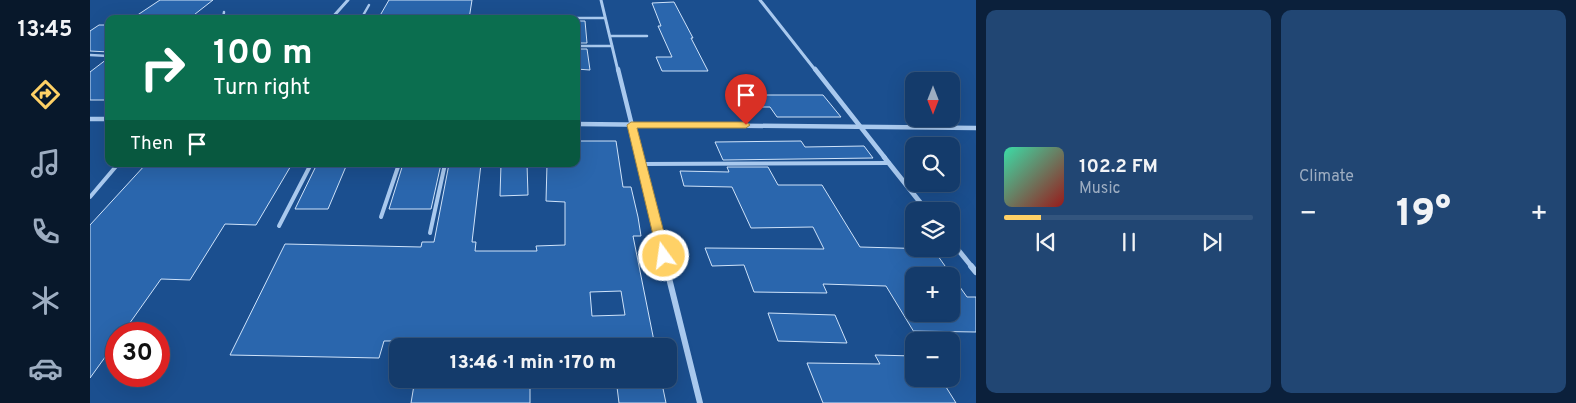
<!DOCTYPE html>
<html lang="en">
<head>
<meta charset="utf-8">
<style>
  body { margin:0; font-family:Overpass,sans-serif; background:#214673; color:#f1f3f6; height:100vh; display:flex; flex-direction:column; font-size:19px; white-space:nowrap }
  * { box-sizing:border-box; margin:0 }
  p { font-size:16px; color:#9dadc1 }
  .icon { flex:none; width:28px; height:28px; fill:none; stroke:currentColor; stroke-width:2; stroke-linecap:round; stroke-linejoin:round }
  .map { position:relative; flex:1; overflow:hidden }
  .panel { display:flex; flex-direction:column; gap:10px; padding:10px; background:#0b203b; width:600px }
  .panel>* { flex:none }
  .top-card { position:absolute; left:15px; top:15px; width:475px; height:152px; border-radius:10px; box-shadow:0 5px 20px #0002,0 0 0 1px #33557e; background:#0b6e4f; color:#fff; overflow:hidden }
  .needle { width:32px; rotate:180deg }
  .tools { position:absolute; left:815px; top:72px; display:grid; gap:10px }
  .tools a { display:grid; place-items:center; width:55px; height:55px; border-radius:10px; background:#143b6b; box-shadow:0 5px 20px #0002,0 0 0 1px #33557e; font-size:25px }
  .speed { position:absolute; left:15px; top:322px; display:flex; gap:10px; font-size:25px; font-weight:700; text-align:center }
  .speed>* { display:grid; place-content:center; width:65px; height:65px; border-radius:50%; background:#143b6b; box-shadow:0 5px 20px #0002,0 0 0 1px #33557e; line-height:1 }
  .speed .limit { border:8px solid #d22; background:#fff; color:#111 }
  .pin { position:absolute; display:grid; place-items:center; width:42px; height:42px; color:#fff; margin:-51px -21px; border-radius:50% 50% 50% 0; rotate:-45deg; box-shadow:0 0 5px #0007 }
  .pin .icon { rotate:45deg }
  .me { position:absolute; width:55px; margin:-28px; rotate:346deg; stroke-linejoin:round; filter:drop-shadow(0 0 4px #0008) }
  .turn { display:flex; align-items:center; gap:18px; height:105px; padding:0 25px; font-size:22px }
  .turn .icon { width:65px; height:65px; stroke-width:2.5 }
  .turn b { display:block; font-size:35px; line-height:42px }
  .then { display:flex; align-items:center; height:48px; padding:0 25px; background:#0003; gap:10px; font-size:19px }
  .big { font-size:38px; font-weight:800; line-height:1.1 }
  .panel .card { flex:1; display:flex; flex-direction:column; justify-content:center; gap:8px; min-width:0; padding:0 18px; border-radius:10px; background:#214673 }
  .song { display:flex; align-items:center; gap:15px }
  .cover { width:60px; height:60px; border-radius:8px; background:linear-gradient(135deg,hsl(160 70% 55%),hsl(0 70% 35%)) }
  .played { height:5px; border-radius:2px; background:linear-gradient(90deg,#ffd166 15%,#33557e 15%) }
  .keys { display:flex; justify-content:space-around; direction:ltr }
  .heat { display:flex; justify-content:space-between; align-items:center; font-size:28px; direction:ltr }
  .panel .tiles { flex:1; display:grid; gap:10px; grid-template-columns:repeat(2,1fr) }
  .trip { position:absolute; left:299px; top:338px; width:288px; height:50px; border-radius:10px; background:#143b6b; box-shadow:0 5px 20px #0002,0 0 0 1px #33557e; font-weight:800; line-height:50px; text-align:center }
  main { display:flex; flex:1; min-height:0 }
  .tab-bar { display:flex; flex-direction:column; width:90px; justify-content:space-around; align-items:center; background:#08182b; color:#9dadc1 }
  .tab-bar .icon { width:35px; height:35px }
  .tab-bar .selected { color:#ffd166 }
  .tab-bar b { font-size:22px; color:#f1f3f6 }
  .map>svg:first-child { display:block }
  .building { fill:#2a66ad; stroke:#cfe3fa; fill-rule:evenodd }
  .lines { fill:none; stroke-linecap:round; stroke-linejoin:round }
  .service-far1 { stroke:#a9c9ee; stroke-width:2.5 }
  .service { stroke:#a9c9ee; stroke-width:4 }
  .minor-far3 { stroke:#a9c9ee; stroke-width:3 }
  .minor-far2 { stroke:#a9c9ee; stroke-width:4.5 }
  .minor-far1 { stroke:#a9c9ee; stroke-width:5 }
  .minor { stroke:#a9c9ee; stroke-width:6 }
  .route { fill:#ffd166; stroke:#a68842 }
</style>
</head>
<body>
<main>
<nav class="tab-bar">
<b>13:45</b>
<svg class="icon selected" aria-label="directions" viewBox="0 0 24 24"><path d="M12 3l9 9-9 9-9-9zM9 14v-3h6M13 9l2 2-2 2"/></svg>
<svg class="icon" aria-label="music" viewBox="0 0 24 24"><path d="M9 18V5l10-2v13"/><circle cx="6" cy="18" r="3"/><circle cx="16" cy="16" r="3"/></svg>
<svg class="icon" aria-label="phone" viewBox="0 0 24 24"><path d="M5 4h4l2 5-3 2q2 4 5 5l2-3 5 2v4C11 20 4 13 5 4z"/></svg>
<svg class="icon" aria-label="climate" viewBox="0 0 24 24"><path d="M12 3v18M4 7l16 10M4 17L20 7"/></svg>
<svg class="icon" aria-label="car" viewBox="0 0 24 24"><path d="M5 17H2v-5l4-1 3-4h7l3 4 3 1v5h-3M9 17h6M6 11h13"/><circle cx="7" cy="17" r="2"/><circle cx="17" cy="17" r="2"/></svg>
</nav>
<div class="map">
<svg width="886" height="403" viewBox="0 0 886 403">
  <rect width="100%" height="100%" fill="#1b4f8f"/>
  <g class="building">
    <polygon points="70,0 123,0 100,18 46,16"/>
    <polygon points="299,0 382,0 379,19 288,19"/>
    <polygon points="584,2 603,38 601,38 618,71 572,71 566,57 582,57 568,26 571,26 562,3"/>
    <polygon points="486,21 495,21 497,43 486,43"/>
    <polygon points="9,25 19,25 19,52 0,51 0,31"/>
    <polygon points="486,49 497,49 500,70 486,69"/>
    <polygon points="17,59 19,100 0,100 0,72"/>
    <polygon points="649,95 733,95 751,117 687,117 680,107 655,107"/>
    <path d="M486,141H526L533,187H541L548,217L551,236H543L565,346H393V340L294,341L289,358L140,355L195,244L331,247L332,242H344L359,164H391L382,242H386L385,251H447L446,246L475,245V202L456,201L457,164H486ZM531,291L535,315L502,316L500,292Z"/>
    <polygon points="711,141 715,147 774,146 783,158 633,160 625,142"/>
    <polygon points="56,164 202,164 166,225 135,224 100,280 71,279 32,334 26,334 26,342 0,378 0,225"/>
    <polygon points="227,164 257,164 238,209 205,209"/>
    <polygon points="313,164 351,164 341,209 299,209"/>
    <polygon points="411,164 437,164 438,195 410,196"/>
    <path d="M637,167H678L688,185H732L770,247L843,249L877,297H886V332L824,331V332L796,286L733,284L737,293L664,292L654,265L622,266L615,248L734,249L723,227L661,228L642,187L594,186L590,171L639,172ZM824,276H861V314H824Z"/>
    <polygon points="678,313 745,315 757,343 688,341"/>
    <polygon points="785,355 824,356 824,379 851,379 866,403 733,403 717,363 790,364"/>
    <polygon points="325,379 440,379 440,403 321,403"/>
    <polygon points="526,379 571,379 576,403 529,403"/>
  </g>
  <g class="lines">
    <g class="service-far1">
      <polyline points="402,18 515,18"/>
      <polyline points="133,19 134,12"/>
      <polyline points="271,19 279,5"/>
      <polyline points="520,36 557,36"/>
      <polyline points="486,46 522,46"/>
      <polyline points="0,55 19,56"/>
    </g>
    <g class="service">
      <polyline points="551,164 799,163"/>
      <polyline points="0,197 28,164"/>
      <polyline points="291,217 309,164"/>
      <polyline points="189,226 221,164"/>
      <polyline points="340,233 355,164"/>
    </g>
    <g class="minor-far3">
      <polyline points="511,0 528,71"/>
      <polyline points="670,0 726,71"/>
      <polyline points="241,19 258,0"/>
    </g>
    <g class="minor-far2">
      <polyline points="528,69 550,158"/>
      <polyline points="725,69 795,158"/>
      <polyline points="0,119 19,119"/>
      <polyline points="486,124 886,128"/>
    </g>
    <g class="minor-far1">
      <polyline points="550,157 577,267"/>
      <polyline points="794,157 837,211"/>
      <polyline points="861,241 882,267"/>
    </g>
    <g class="minor">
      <polyline points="576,266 610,403"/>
      <polyline points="881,266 886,272"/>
    </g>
  </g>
  <polygon class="route" points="541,122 656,122 660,125 656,128 547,128 580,256 578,260 570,260 568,256 537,125"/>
</svg>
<div class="tools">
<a><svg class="needle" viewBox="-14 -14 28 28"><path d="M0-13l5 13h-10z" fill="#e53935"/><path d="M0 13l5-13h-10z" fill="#9dadc1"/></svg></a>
<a><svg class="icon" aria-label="search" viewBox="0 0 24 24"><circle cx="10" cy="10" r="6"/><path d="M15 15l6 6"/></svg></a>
<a><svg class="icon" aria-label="layers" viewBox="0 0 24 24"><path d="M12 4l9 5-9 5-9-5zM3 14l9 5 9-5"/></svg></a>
<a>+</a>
<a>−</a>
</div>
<div class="speed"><div class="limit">30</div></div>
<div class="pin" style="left:656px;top:125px;background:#d93025"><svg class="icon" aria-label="arrive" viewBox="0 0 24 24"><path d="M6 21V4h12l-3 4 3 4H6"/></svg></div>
<svg class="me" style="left:574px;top:256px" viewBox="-20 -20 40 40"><circle r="17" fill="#ffd166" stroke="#fff" stroke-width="3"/><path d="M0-11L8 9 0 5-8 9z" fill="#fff"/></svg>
<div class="trip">13:46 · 1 min · 170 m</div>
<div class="top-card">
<div class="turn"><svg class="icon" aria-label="right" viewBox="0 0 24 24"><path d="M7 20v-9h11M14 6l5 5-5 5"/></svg><div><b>100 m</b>Turn right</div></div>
<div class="then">Then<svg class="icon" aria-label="arrive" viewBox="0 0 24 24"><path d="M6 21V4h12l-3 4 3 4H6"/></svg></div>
</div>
</div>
<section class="panel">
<div class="tiles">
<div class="card">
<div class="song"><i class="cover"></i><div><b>102.2 FM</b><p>Music</p></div></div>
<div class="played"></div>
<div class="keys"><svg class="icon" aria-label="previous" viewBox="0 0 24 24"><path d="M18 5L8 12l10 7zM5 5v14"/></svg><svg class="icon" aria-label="pause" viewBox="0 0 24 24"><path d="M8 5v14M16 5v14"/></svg><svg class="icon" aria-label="next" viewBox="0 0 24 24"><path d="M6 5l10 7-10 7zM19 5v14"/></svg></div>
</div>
<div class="card"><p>Climate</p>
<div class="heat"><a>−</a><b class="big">19°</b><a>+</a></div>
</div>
</div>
</section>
</main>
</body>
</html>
